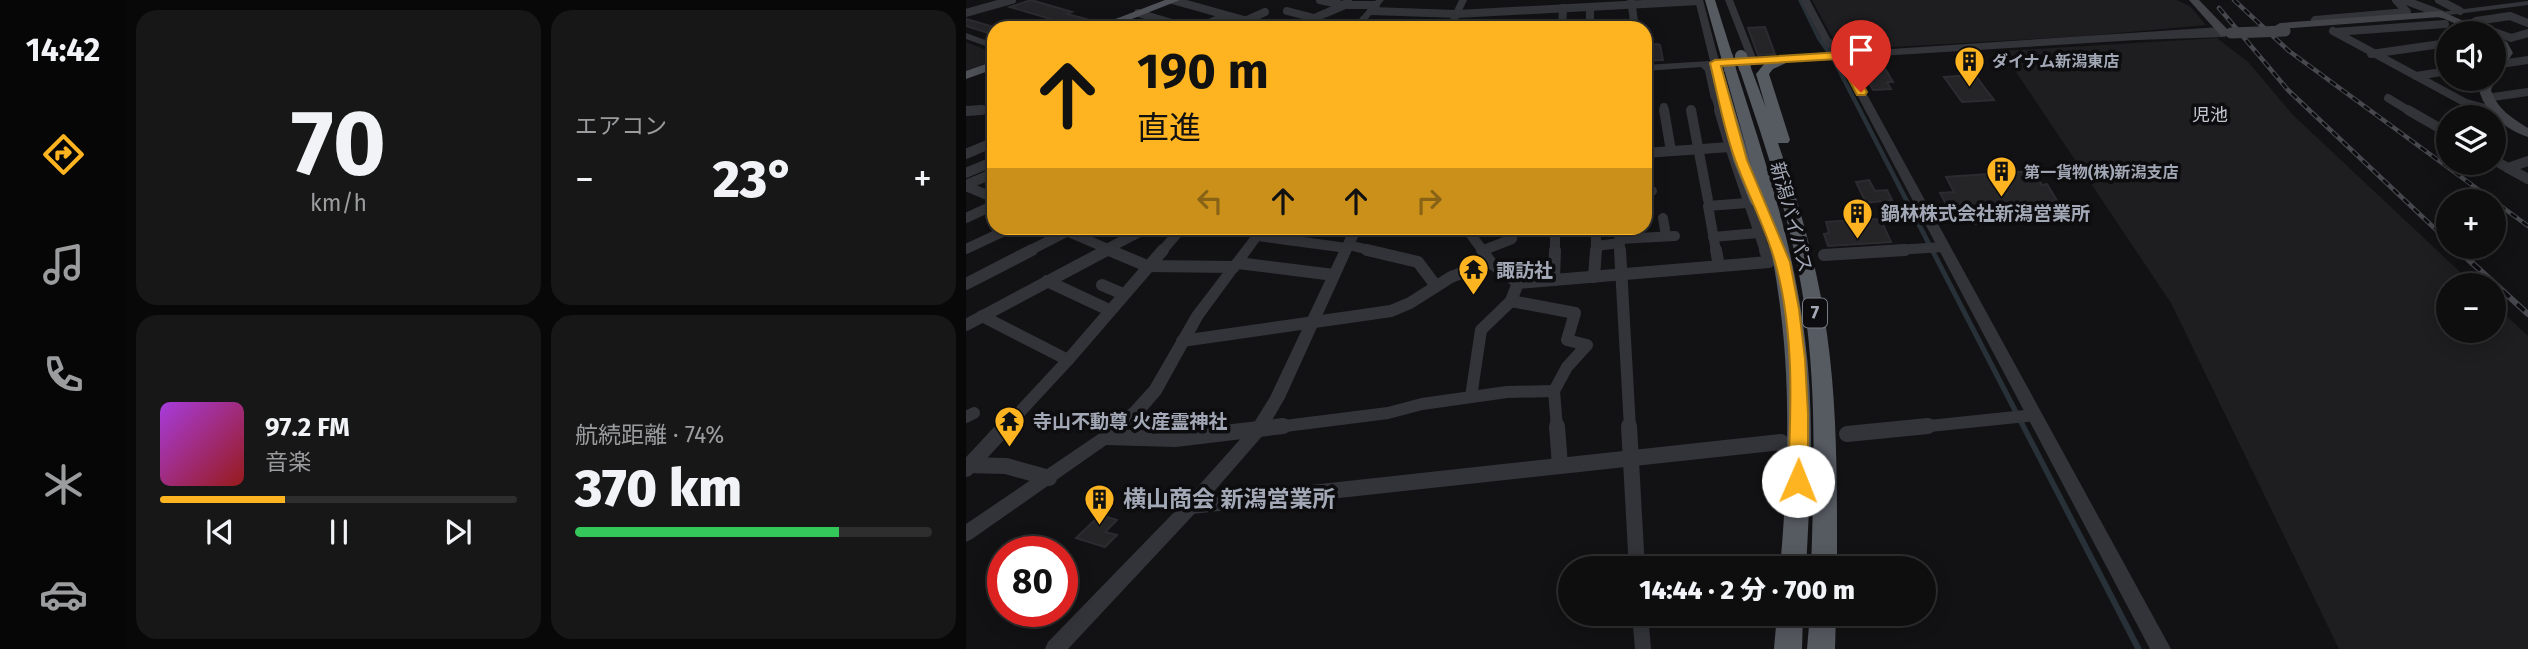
<!DOCTYPE html>
<html lang="ja">
<head>
<meta charset="utf-8">
<style>
  body { margin:0; font-family:"Fira Sans","Noto Sans JP",sans-serif; background:#171718; color:#f1f3f6; height:100vh; display:flex; flex-direction:column; font-size:26px; white-space:nowrap }
  * { box-sizing:border-box; margin:0 }
  p { font-size:23px; color:#9b9c9e }
  .icon { flex:none; width:38px; height:38px; fill:none; stroke:currentColor; stroke-width:2; stroke-linecap:round; stroke-linejoin:round }
  .map { position:relative; flex:1; overflow:hidden }
  .sheet { display:flex; flex-direction:column; gap:10px; padding:10px; background:#080808; width:840px }
  .sheet>* { flex:none }
  .banner { position:absolute; left:21px; top:21px; width:665px; height:214px; border-radius:21px; box-shadow:0 4px 18px #0003,0 0 0 2px #2e2e2f; background:#fdb420; color:#111; overflow:hidden }
  .tools { position:absolute; left:1470px; top:21px; display:grid; gap:14px }
  .tools a { display:grid; place-items:center; width:70px; height:70px; border-radius:50%; background:#0e0e0f; box-shadow:0 4px 18px #0003,0 0 0 2px #2e2e2f; font-size:35px }
  .speed { position:absolute; left:21px; top:536px; display:flex; gap:14px; font-size:35px; font-weight:700; text-align:center }
  .speed>* { display:grid; place-content:center; width:91px; height:91px; border-radius:50%; background:#0e0e0f; box-shadow:0 4px 18px #0003,0 0 0 2px #2e2e2f; line-height:1 }
  .speed .limit { border:10px solid #d22; background:#fff; color:#111 }
  .pin { position:absolute; display:grid; place-items:center; width:60px; height:60px; color:#fff; margin:-72px -30px; border-radius:50% 50% 50% 0; rotate:-45deg; box-shadow:0 0 7px #0007 }
  .pin .icon { rotate:45deg }
  .me { position:absolute; width:77px; margin:-38px; rotate:1deg; stroke-linejoin:round; filter:drop-shadow(0 0 5px #0008) }
  .turn { display:flex; align-items:center; gap:24px; height:147px; padding:0 35px; font-size:32px }
  .turn .icon { width:91px; height:91px; stroke-width:2.5 }
  .turn b { display:block; font-size:49px; line-height:60px }
  .lanes { display:flex; align-items:center; height:66px; padding:0 35px; background:#0003; justify-content:center; gap:35px; direction:ltr }
  .lanes .off { opacity:.35 }
  .big { font-size:52px; font-weight:800; line-height:1.1 }
  .sheet .widget { flex:1; display:flex; flex-direction:column; justify-content:center; gap:10px; min-width:0; padding:0 24px; border-radius:21px; background:#171718 }
  .sheet .dial { align-items:center; gap:0 }
  .dial b { font-size:91px; line-height:1 }
  .song { display:flex; align-items:center; gap:21px }
  .cover { width:84px; height:84px; border-radius:10px; background:linear-gradient(135deg,hsl(280 70% 55%),hsl(0 70% 35%)) }
  .played { height:7px; border-radius:4px; background:linear-gradient(90deg,#fdb420 35%,#2e2e2f 35%) }
  .keys { display:flex; justify-content:space-around; direction:ltr }
  .heat { display:flex; justify-content:space-between; align-items:center; font-size:38px; direction:ltr }
  .charge { height:10px; border-radius:5px; background:linear-gradient(90deg,#34c759 74%,#2e2e2f 0) }
  .sheet .tiles { flex:1; display:grid; gap:10px; grid-template-columns:repeat(2,1fr) }
  .trip { position:absolute; left:592px; top:556px; width:378px; height:70px; border-radius:35px; background:#0e0e0f; box-shadow:0 4px 18px #0003,0 0 0 2px #2e2e2f; font-weight:800; line-height:70px; text-align:center }
  main { display:flex; flex:1; min-height:0 }
  .tab-bar { display:flex; flex-direction:column; width:126px; justify-content:space-around; align-items:center; background:#060606; color:#9b9c9e }
  .tab-bar .icon { width:49px; height:49px }
  .tab-bar .active { color:#fdb420 }
  .tab-bar b { font-size:32px; color:#f1f3f6 }
  .map>svg:first-child { display:block }
  .built { fill:#1e1e21 }
  .water { fill:#283138 }
  .building { fill:#252528; stroke:#2c2c30; stroke-width:2 }
  .lines { fill:none; stroke-linecap:round; stroke-linejoin:round }
  .minor-far3 { stroke:#333439; stroke-width:8 }
  .minor-far2 { stroke:#333439; stroke-width:10 }
  .minor-far1 { stroke:#333439; stroke-width:12 }
  .minor { stroke:#333439; stroke-width:16 }
  .tertiary { fill:#333439; fill-rule:evenodd }
  .secondary { fill:#414349; fill-rule:evenodd }
  .primary { fill:#4f5158; fill-rule:evenodd }
  .trunk { fill:#565a61; fill-rule:evenodd }
  .rail-far1-casing { stroke:#46484e; stroke-width:4.5 }
  .rail-casing { stroke:#46484e; stroke-width:6 }
  .rail-far1 { stroke:#0d0d0f; stroke-width:2.5; stroke-dasharray:7; stroke-linecap:butt }
  .rail { stroke:#0d0d0f; stroke-width:3.5; stroke-dasharray:10; stroke-linecap:butt }
  .secondary-bridge { stroke:#414349; stroke-width:11 }
  .trunk-bridge { stroke:#565a61; stroke-width:12 }
  .route { fill:#fdb420; stroke:#a47515; stroke-width:2 }
  .labels { text-anchor:middle; stroke-width:7; stroke-linejoin:round; paint-order:stroke }
  .far-poi-label { font-size:16px; font-weight:bold; fill:#a2a8b5; stroke:#0d0d0f; text-anchor:start }
  .far-neighbourhood-label { font-size:18px; fill:#c4c7d1; stroke:#0d0d0f }
  .shield { fill:#0d0d0f; stroke:#757a83; stroke-width:2 }
  .shield-label { font-size:18px; font-weight:bold; fill:#a2a8b5 }
  .poi-label { font-size:19px; font-weight:bold; fill:#a2a8b5; stroke:#0d0d0f; text-anchor:start }
  .street-label { font-size:19px; fill:#a2a8b5; stroke:#0d0d0f }
  .near-poi-label { font-size:23px; font-weight:bold; fill:#a2a8b5; stroke:#0d0d0f; text-anchor:start }
</style>
</head>
<body>
<main>
<nav class="tab-bar">
<b>14:42</b>
<svg class="icon active" aria-label="directions" viewBox="0 0 24 24"><path d="M12 3l9 9-9 9-9-9zM9 14v-3h6M13 9l2 2-2 2"/></svg>
<svg class="icon" aria-label="music" viewBox="0 0 24 24"><path d="M9 18V5l10-2v13"/><circle cx="6" cy="18" r="3"/><circle cx="16" cy="16" r="3"/></svg>
<svg class="icon" aria-label="phone" viewBox="0 0 24 24"><path d="M5 4h4l2 5-3 2q2 4 5 5l2-3 5 2v4C11 20 4 13 5 4z"/></svg>
<svg class="icon" aria-label="climate" viewBox="0 0 24 24"><path d="M12 3v18M4 7l16 10M4 17L20 7"/></svg>
<svg class="icon" aria-label="car" viewBox="0 0 24 24"><path d="M5 17H2v-5l4-1 3-4h7l3 4 3 1v5h-3M9 17h6M6 11h13"/><circle cx="7" cy="17" r="2"/><circle cx="17" cy="17" r="2"/></svg>
</nav>
<section class="sheet">
<div class="tiles">
<div class="widget dial"><b>70</b><p>km/h</p></div>
<div class="widget"><p>エアコン</p>
<div class="heat"><a>−</a><b class="big">23°</b><a>+</a></div>
</div>
<div class="widget">
<div class="song"><i class="cover"></i><div><b>97.2 FM</b><p>音楽</p></div></div>
<div class="played"></div>
<div class="keys"><svg class="icon" aria-label="previous" viewBox="0 0 24 24"><path d="M18 5L8 12l10 7zM5 5v14"/></svg><svg class="icon" aria-label="pause" viewBox="0 0 24 24"><path d="M8 5v14M16 5v14"/></svg><svg class="icon" aria-label="next" viewBox="0 0 24 24"><path d="M6 5l10 7-10 7zM19 5v14"/></svg></div>
</div>
<div class="widget"><p>航続距離 · 74%</p><b class="big">370 km</b><div class="charge"></div></div>
</div>
</section>
<div class="map">
<svg width="1562" height="649" viewBox="0 0 1562 649">
  <rect width="100%" height="100%" fill="#121214"/>
  <g class="built">
    <polygon points="846,0 1211,0 1225,7 1240,25 1119,36 873,50"/>
    <polygon points="1251,38 1282,62 1327,115 1508,285 1482,285 1482,331 1528,331 1528,304 1562,336 1562,649 1373,649 1205,303 1036,51"/>
    <polygon points="0,42 28,53 28,60 0,71"/>
  </g>
  <polygon class="water" points="832,0 835,0 854,37 864,48 1176,649 1169,649 866,61 851,39"/>
  <g class="building">
    <polygon points="65,0 106,12 101,14 131,22 115,28 44,7"/>
    <polygon points="0,19 28,27 28,35 0,26"/>
    <polygon points="799,27 809,54 792,55 782,28"/>
    <polygon points="691,44 694,45 697,60 679,61 679,45"/>
    <polygon points="909,59 913,66 920,70 927,82 921,82 925,89 907,90 891,60"/>
    <polygon points="1009,75 1028,100 996,102 978,77"/>
    <polygon points="1066,171 1076,185 1081,184 1101,217 1007,224 1003,216 986,215 974,193 988,192 980,177"/>
    <polygon points="903,180 909,191 921,190 926,200 900,203 890,182"/>
    <polygon points="906,219 915,220 925,242 862,246 858,234 863,233 860,222"/>
    <polygon points="134,515 151,520 139,532 151,535 139,547 110,538"/>
  </g>
  <g class="lines">
    <g class="minor-far3">
      <polyline points="206,0 306,28"/>
      <polyline points="354,0 377,5 410,5"/>
      <polyline points="665,0 669,28"/>
      <polyline points="839,0 861,41 880,55"/>
      <polyline points="1438,0 1475,14"/>
      <polyline points="1473,0 1494,11"/>
      <polyline points="624,7 624,28"/>
      <polyline points="321,11 348,18"/>
      <polyline points="405,11 491,14 733,1"/>
      <polyline points="0,13 46,0"/>
      <polyline points="172,13 223,28"/>
      <polyline points="279,21 299,12"/>
      <polyline points="1351,21 1349,20 1441,12 1430,0"/>
      <polyline points="1562,23 1544,16 1510,21 1512,26 1545,38 1562,33"/>
      <polyline points="231,28 260,16"/>
      <polyline points="325,28 379,5 382,0"/>
      <polyline points="596,28 597,8"/>
      <polyline points="1367,31 1500,103 1531,111"/>
      <polyline points="1369,32 1479,24"/>
      <polyline points="1405,54 1482,43"/>
      <polyline points="1528,65 1562,60"/>
      <polyline points="1450,76 1482,71"/>
      <polyline points="1422,98 1445,112"/>
      <polyline points="1520,98 1562,92"/>
      <polyline points="750,99 754,112"/>
      <polyline points="698,107 699,112"/>
      <polyline points="0,111 28,109"/>
    </g>
    <g class="minor-far2">
      <polyline points="698,110 705,151"/>
      <polyline points="725,110 742,200"/>
      <polyline points="1442,110 1482,133"/>
      <polyline points="1527,110 1531,111"/>
      <polyline points="0,111 16,110"/>
      <polyline points="764,147 799,251"/>
      <polyline points="679,153 764,147 753,110"/>
      <polyline points="0,154 28,142"/>
      <polyline points="1528,160 1542,168"/>
      <polyline points="1562,161 1542,168 1562,179"/>
      <polyline points="0,173 28,161"/>
      <polyline points="0,185 28,173"/>
      <polyline points="0,186 28,198"/>
      <polyline points="679,190 686,191"/>
      <polyline points="0,218 28,205"/>
      <polyline points="697,218 700,236"/>
      <polyline points="93,228 147,251"/>
      <polyline points="500,228 517,251"/>
      <polyline points="653,228 654,251"/>
      <polyline points="630,231 630,246 654,243"/>
      <polyline points="292,236 381,248"/>
      <polyline points="747,237 792,233"/>
      <polyline points="654,239 709,236"/>
      <polyline points="382,245 408,251"/>
      <polyline points="0,249 45,228"/>
      <polyline points="518,250 546,239 548,228"/>
      <polyline points="63,251 102,231"/>
      <polyline points="137,251 181,228"/>
      <polyline points="196,251 216,228"/>
      <polyline points="589,251 589,228"/>
      <polyline points="750,251 742,206 781,203"/>
      <polyline points="913,251 978,247"/>
    </g>
    <g class="minor-far1">
      <polyline points="143,250 181,266 268,267"/>
      <polyline points="401,250 452,262 470,286"/>
      <polyline points="516,250 524,262"/>
      <polyline points="654,250 664,428"/>
      <polyline points="750,250 753,266"/>
      <polyline points="858,255 939,250"/>
      <polyline points="272,263 368,275"/>
      <polyline points="628,277 630,250"/>
      <polyline points="588,280 589,250"/>
      <polyline points="81,281 143,310"/>
      <polyline points="0,284 66,250"/>
      <polyline points="136,285 157,294"/>
      <polyline points="545,301 609,313 601,340 621,345 601,367 588,391 591,428"/>
      <polyline points="16,316 102,360"/>
      <polyline points="0,325 141,250"/>
      <polyline points="216,341 425,311 444,303 485,277 524,262 552,283"/>
      <polyline points="505,397 515,330 545,301 552,283 803,262 799,250"/>
      <polyline points="0,417 8,413"/>
      <polyline points="39,428 102,360 197,250"/>
      <polyline points="303,428 422,413 456,404 541,392 588,391"/>
      <polyline points="944,428 1069,415"/>
    </g>
    <g class="minor">
      <polyline points="591,426 594,466"/>
      <polyline points="663,426 671,569"/>
      <polyline points="881,434 962,426"/>
      <polyline points="140,437 209,439 317,426"/>
      <polyline points="1,465 40,466 83,478"/>
      <polyline points="0,469 40,426"/>
      <polyline points="225,506 815,442"/>
      <polyline points="674,614 677,649"/>
    </g>
    <g class="tertiary">
      <polygon points="410,0 418,0 394,28 385,28"/>
      <polygon points="493,0 501,0 488,28 480,28"/>
      <polygon points="729,0 737,0 753,61 782,59 759,0 767,0 790,58 1255,27 1263,34 1259,37 1171,40 881,58 1205,649 1184,649 872,59 745,67 755,99 750,102 745,99 739,71 735,67 679,71 679,65 744,61"/>
      <polygon points="1562,1 1562,5 1475,16 1471,14 1475,12"/>
      <polygon points="0,33 28,43 28,49 0,39"/>
      <polygon points="291,228 303,228 237,318 195,394 176,416 146,441 6,539 0,542 0,524 134,433 164,408 184,386 226,313"/>
      <polygon points="384,228 396,228 319,398 298,434 231,511 102,649 79,649 82,642 219,501 286,426 304,397"/>
    </g>
    <g class="secondary">
      <polygon points="1223,0 1233,0 1262,30 1269,31 1269,35 1255,36"/>
      <polygon points="1475,11 1525,33 1511,33 1474,17 1314,29 1309,26 1314,23"/>
      <path d="M1528,34L1541,42L1547,53L1532,75L1528,76L1530,79L1525,90C1531,109 1546,118 1562,128V137C1540,130 1519,112 1513,90L1518,79H1528V65L1535,53L1528,42Z"/>
    </g>
    <g class="primary">
      <polygon points="199,0 214,0 143,28 126,28"/>
      <polygon points="28,61 28,69 0,79 0,71"/>
    </g>
    <g class="trunk">
      <polygon points="739,0 749,0 767,57 765,60 757,60 755,57"/>
      <path d="M818,55L822,56V62L807,69L803,74L824,140L822,143H812C834,206 852,269 861,334C872,412 871,491 871,569H845C848,480 851,391 838,303C826,223 799,145 773,68L779,64L785,68L800,108L790,74L799,63Z"/>
      <path d="M749,59L755,63L786,168L758,69L764,65L770,69C798,157 828,246 839,339C849,415 844,492 840,569H814C825,439 827,334 795,206L786,205L784,202L767,160L743,63Z"/>
      <polygon points="811,614 837,614 836,649 808,649"/>
      <polygon points="844,614 870,614 869,649 841,649"/>
    </g>
    <defs>
      <g id="rail-far1">
        <polyline points="1268,0 1323,51 1562,226"/>
        <polyline points="1253,8 1322,90 1482,241"/>
        <polyline points="1489,247 1494,251"/>
      </g>
      <polyline id="rail" points="1492,250 1562,314"/>
    </defs>
    <use href="#rail-far1" class="rail-far1-casing"/>
    <use href="#rail" class="rail-casing"/>
    <use href="#rail-far1" class="rail-far1"/>
    <use href="#rail" class="rail"/>
    <polyline class="secondary-bridge" points="1265,33 1319,31"/>
    <g class="trunk-bridge">
      <polyline points="775,56 779,68"/>
      <polyline points="761,57 764,69"/>
    </g>
  </g>
  <path class="route" d="M876,52L881,55L901,92L899,95H891L872,59L755,66L781,160L824,262L833,309L839,359L842,414V481L839,487L832,489L825,487L822,481C825,410 829,332 809,262C800,228 782,195 770,162C758,131 752,96 744,63L749,60Z"/>
  <defs>
    <symbol id="building-pin" viewBox="-11 -11 22 30"><path d="M0 17L-7.5 6A9.5 9.5 0 1 1 7.5 6Z" fill="#fdb420" stroke="#0d0d0f"/><path d="M-4-6H4V6H1V3H-1V6H-4ZM-2.5-4.3h1.7v1.8h-1.7ZM.8-4.3h1.7v1.8H.8ZM-2.5-1h1.7V.8h-1.7ZM.8-1h1.7V.8H.8Z" fill="#111"/></symbol>
    <symbol id="temple-pin" viewBox="-11 -11 22 30"><path d="M0 17L-7.5 6A9.5 9.5 0 1 1 7.5 6Z" fill="#fdb420" stroke="#0d0d0f"/><path d="M0-6L5-2H3V0L6.5 2.5H4V6H1.5V3h-3V6H-4V2.5H-6.5L-3 0V-2H-5Z" fill="#111"/></symbol>
  </defs>
  <g fill-rule="evenodd">
    <use href="#building-pin" x="986" y="44" width="35" height="47"/>
    <use href="#building-pin" x="1018" y="154" width="35" height="47"/>
    <use href="#building-pin" x="874" y="196" width="35" height="47"/>
    <use href="#temple-pin" x="490" y="252" width="35" height="47"/>
    <use href="#temple-pin" x="26" y="404" width="35" height="47"/>
    <use href="#building-pin" x="116" y="482" width="35" height="47"/>
  </g>
  <g class="labels">
    <g class="far-poi-label">
      <text x="1026" y="67">ダイナム新潟東店</text>
      <text x="1058" y="178">第一貨物(株)新潟支店</text>
    </g>
    <g class="far-neighbourhood-label">
      <text x="1244" y="121">児池</text>
    </g>
    <rect class="shield" x="837" y="298.5" width="24" height="29" rx="5"/>
    <g class="shield-label">
      <text x="849" y="319">7</text>
    </g>
    <g class="poi-label">
      <text x="915" y="220">鍋林株式会社新潟営業所</text>
      <text x="530" y="277">諏訪社</text>
      <text x="67" y="428">寺山不動尊 火産霊神社</text>
    </g>
    <g class="street-label">
      <text transform="translate(826 217) rotate(75)" y="7">新潟バイパス</text>
    </g>
    <g class="near-poi-label">
      <text x="157" y="507">横山商会 新潟営業所</text>
    </g>
  </g>
</svg>
<div class="tools">
<a><svg class="icon" aria-label="sound" viewBox="0 0 24 24"><path d="M4 9h4l5-4v14l-5-4H4zM17 9q2 3 0 6"/></svg></a>
<a><svg class="icon" aria-label="layers" viewBox="0 0 24 24"><path d="M12 4l9 5-9 5-9-5zM3 14l9 5 9-5"/></svg></a>
<a>+</a>
<a>−</a>
</div>
<div class="speed"><div class="limit">80</div></div>
<div class="pin" style="left:895px;top:92px;background:#d93025"><svg class="icon" aria-label="arrive" viewBox="0 0 24 24"><path d="M6 21V4h12l-3 4 3 4H6"/></svg></div>
<svg class="me" style="left:832px;top:481px" viewBox="-20 -20 40 40"><circle r="19" fill="#fff"/><path d="M0-13L10 11 0 6-10 11z" fill="#fdb420"/></svg>
<div class="trip">14:44 · 2 分 · 700 m</div>
<div class="banner">
<div class="turn"><svg class="icon" aria-label="ahead" viewBox="0 0 24 24"><path d="M12 20V5M6 11l6-6 6 6"/></svg><div><b>190 m</b>直進</div></div>
<div class="lanes"><svg class="icon off" aria-label="left" viewBox="0 0 24 24"><path d="M17 20v-9H6M10 6l-5 5 5 5"/></svg><svg class="icon" aria-label="ahead" viewBox="0 0 24 24"><path d="M12 20V5M6 11l6-6 6 6"/></svg><svg class="icon" aria-label="ahead" viewBox="0 0 24 24"><path d="M12 20V5M6 11l6-6 6 6"/></svg><svg class="icon off" aria-label="right" viewBox="0 0 24 24"><path d="M7 20v-9h11M14 6l5 5-5 5"/></svg></div>
</div>
</div>
</main>
</body>
</html>
